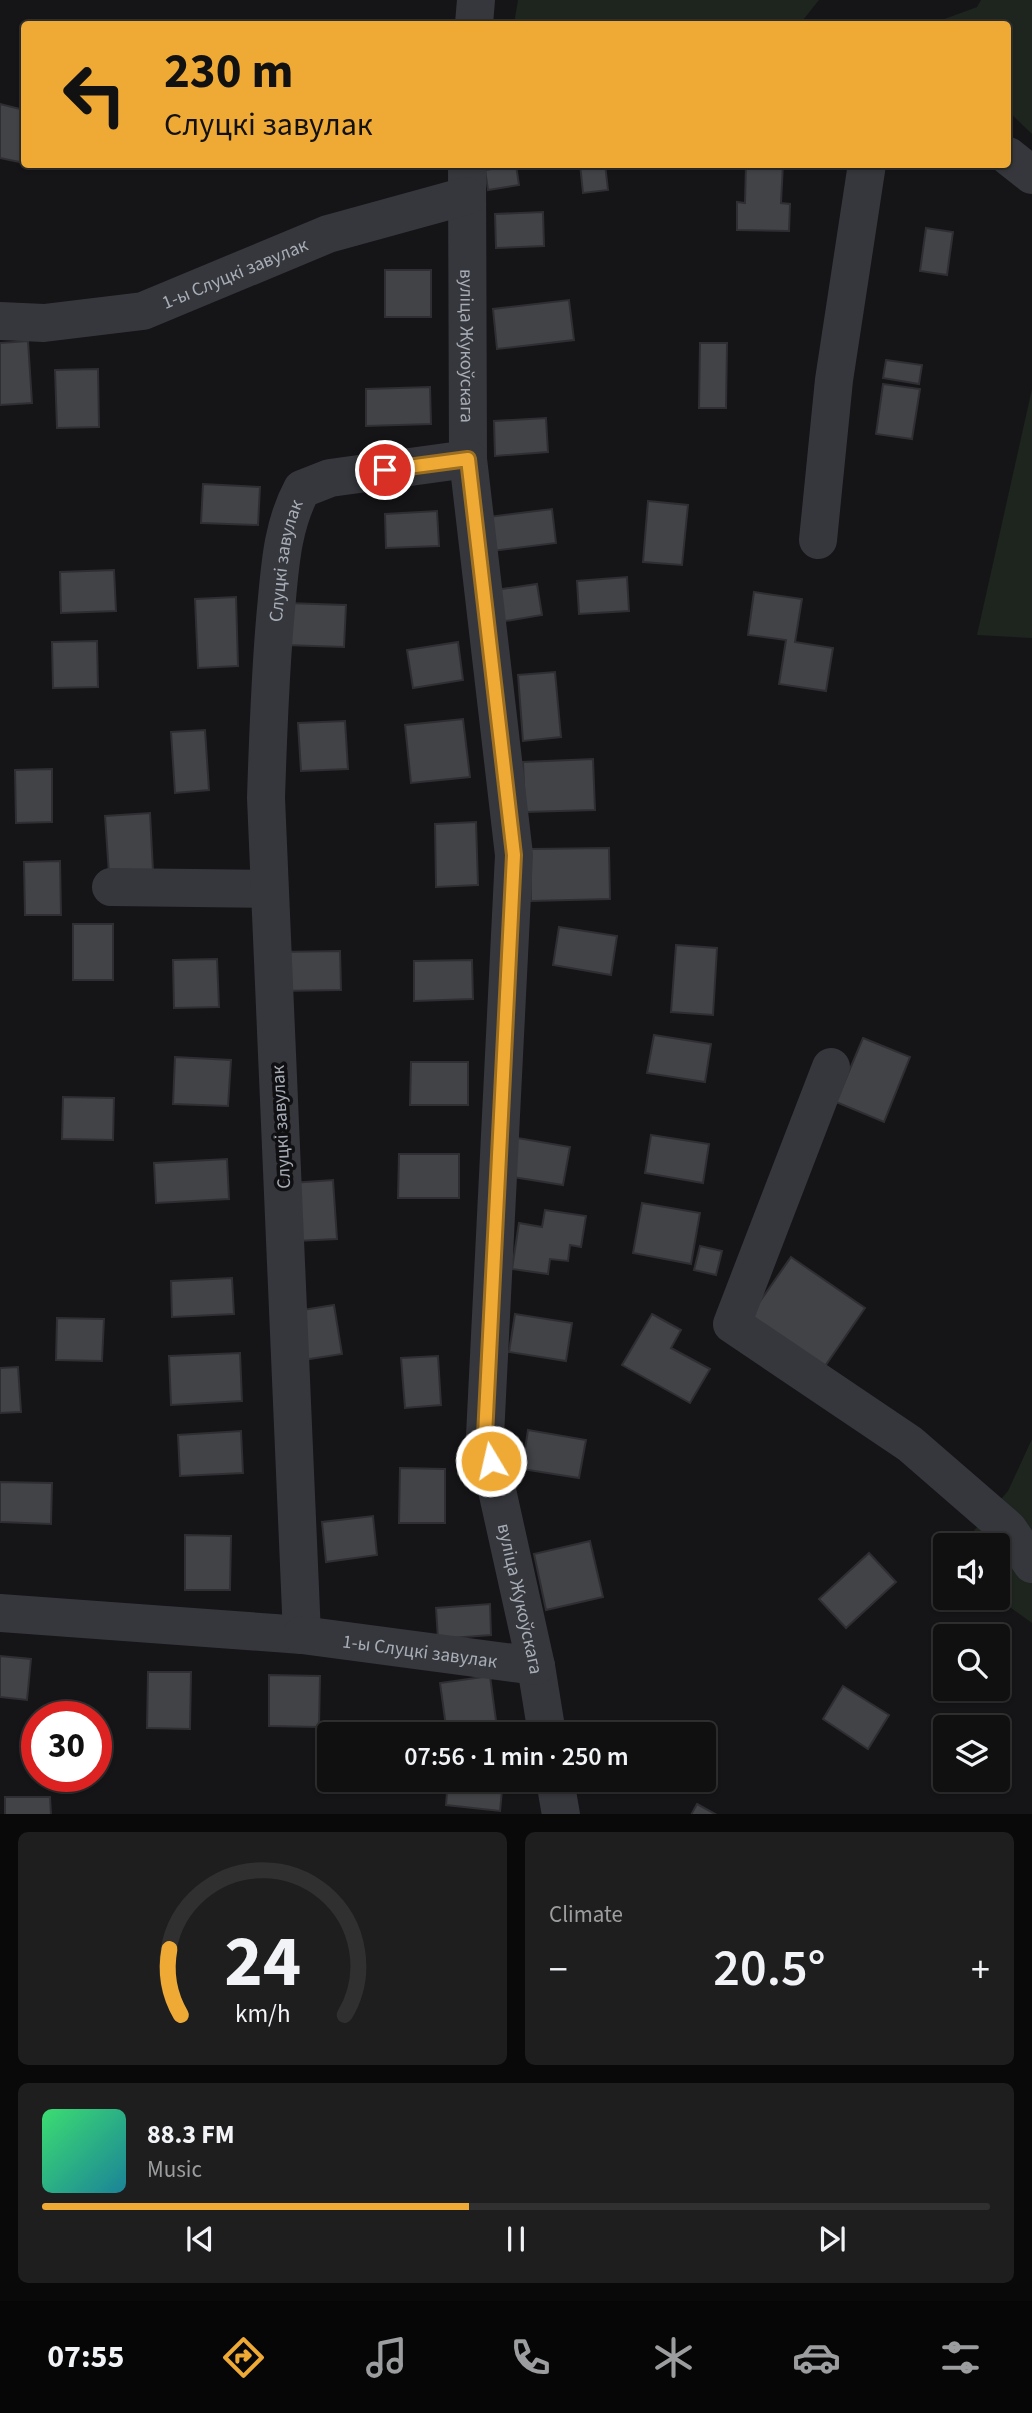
<!DOCTYPE html>
<html lang="en">
<head>
<meta charset="utf-8">
<style>
  body { margin:0; font-family:"Source Sans 3",sans-serif; background:#1e1e1f; color:#f1f3f6; height:100vh; display:flex; flex-direction:column; font-size:26px; white-space:nowrap }
  * { box-sizing:border-box; margin:0 }
  p { font-size:23px; color:#9c9d9f }
  .icon { flex:none; width:38px; height:38px; fill:none; stroke:currentColor; stroke-width:2; stroke-linecap:round; stroke-linejoin:round }
  .map { position:relative; height:1814px; overflow:hidden }
  .side { display:flex; flex-direction:column; gap:18px; padding:18px; background:#090909; flex:1 }
  .side>* { flex:none }
  .top-card { position:absolute; left:21px; top:21px; width:990px; height:147px; border-radius:7px; box-shadow:0 2px 5px #0004,0 0 0 2px #303031; background:#efaa35; color:#111; overflow:hidden }
  .buttons { position:absolute; left:933px; top:1533px; display:grid; gap:14px }
  .buttons a { display:grid; place-items:center; width:77px; height:77px; border-radius:7px; background:#101011; box-shadow:0 2px 5px #0004,0 0 0 2px #303031; font-size:35px }
  .speed { position:absolute; left:21px; top:1701px; display:flex; gap:14px; font-size:35px; font-weight:700; text-align:center }
  .speed>* { display:grid; place-content:center; width:91px; height:91px; border-radius:50%; background:#101011; box-shadow:0 2px 5px #0004,0 0 0 2px #303031; line-height:1 }
  .speed .limit { border:10px solid #d22; background:#fff; color:#111 }
  .pin { position:absolute; display:grid; place-items:center; width:60px; height:60px; color:#fff; margin:-30px; border:4px solid #fff; border-radius:50%; box-shadow:0 2px 7px #0007 }
  .me { position:absolute; width:77px; margin:-38px; rotate:351deg; stroke-linejoin:round; filter:drop-shadow(0 0 5px #0008) }
  .turn { display:flex; align-items:center; gap:24px; height:147px; padding:0 28px; font-size:32px }
  .turn .icon { width:91px; height:91px; stroke-width:2.5 }
  .turn b { display:block; font-size:49px; line-height:60px }
  .big { font-size:52px; font-weight:600; line-height:1.1 }
  .side .tile { flex:1; display:flex; flex-direction:column; justify-content:center; gap:10px; min-width:0; padding:0 24px; border-radius:10px; background:#1e1e1f }
  .side .dial { align-items:center; gap:0 }
  .dial svg { height:182px; overflow:visible; fill:none; stroke:#303031; stroke-width:7; stroke-linecap:round; text-anchor:middle }
  .dial text { fill:#f1f3f6; stroke:none }
  .song { display:flex; align-items:center; gap:21px }
  .cover { width:84px; height:84px; border-radius:10px; background:linear-gradient(135deg,hsl(140 70% 55%),hsl(190 70% 35%)) }
  .played { height:7px; border-radius:4px; background:linear-gradient(90deg,#efaa35 45%,#303031 45%) }
  .keys { display:flex; justify-content:space-around; direction:ltr }
  .heat { display:flex; justify-content:space-between; align-items:center; font-size:38px; direction:ltr }
  .side .tiles { flex:1; display:grid; gap:18px; grid-template-columns:1fr 1fr }
  .tile:last-child { grid-column:span 2 }
  .trip { position:absolute; left:317px; top:1722px; width:399px; height:70px; border-radius:7px; background:#101011; box-shadow:0 2px 5px #0004,0 0 0 2px #303031; font-weight:600; line-height:70px; text-align:center }
  .dock { display:flex; height:112px; justify-content:space-around; align-items:center; background:#060607; color:#9c9d9f }
  .dock .icon { width:49px; height:49px }
  .dock .selected { color:#efaa35 }
  .dock b { font-size:32px; color:#f1f3f6 }
  .map>svg:first-child { display:block }
  .green { fill:#1d251e }
  .building { fill:#414347; stroke:#2f2f33; stroke-width:2 }
  .lines { fill:none; stroke-linecap:round; stroke-linejoin:round }
  .minor { stroke:#36373c; stroke-width:38 }
  .route-casing { stroke:#9b6e22; stroke-width:18 }
  .route { stroke:#efaa35; stroke-width:12 }
  .labels { text-anchor:middle; stroke-width:7; stroke-linejoin:round; paint-order:stroke }
  .street-label { font-size:19px; fill:#a7adb7; stroke:#101012 }
</style>
</head>
<body>
<div class="map">
<svg width="1032" height="1815" viewBox="0 0 1032 1815">
  <rect width="100%" height="100%" fill="#151517"/>
  <g class="green">
    <polygon points="518,0 819,0 803,20 788,24 514,24"/>
    <polygon points="981,0 1032,0 1032,134 1008,111 1008,24 931,24 977,7"/>
    <polygon points="1032,389 1032,638 977,635"/>
    <polygon points="1032,1439 1032,1623 997,1598 998,1545 958,1545 972,1533 1008,1491"/>
  </g>
  <g class="building">
    <polygon points="0,104 24,110 24,163 0,158"/>
    <polygon points="580,164 605,164 608,190 583,193"/>
    <polygon points="746,164 783,164 781,203 790,204 789,231 737,230 737,202 745,203"/>
    <polygon points="516,165 519,185 488,190 485,170"/>
    <polygon points="543,212 544,246 496,248 495,214"/>
    <polygon points="926,228 953,232 947,275 920,271"/>
    <rect x="385" y="270" width="46" height="47"/>
    <polygon points="569,300 574,340 497,349 493,309"/>
    <polygon points="28,341 32,403 0,405 0,343"/>
    <polygon points="700,343 727,343 726,408 699,408"/>
    <polygon points="886,360 922,365 919,384 883,378"/>
    <polygon points="98,369 99,427 57,428 55,370"/>
    <polygon points="883,384 920,389 912,439 876,434"/>
    <polygon points="430,387 431,424 366,426 366,389"/>
    <polygon points="546,418 548,452 495,456 494,421"/>
    <polygon points="203,484 260,487 258,525 201,523"/>
    <polygon points="648,501 688,505 682,565 643,562"/>
    <polygon points="552,509 556,543 492,551 488,517"/>
    <polygon points="437,511 439,546 386,548 385,514"/>
    <polygon points="114,570 116,611 61,613 60,572"/>
    <polygon points="627,577 629,611 579,614 577,581"/>
    <polygon points="537,584 542,615 500,622 495,590"/>
    <polygon points="754,592 802,599 795,642 833,648 826,691 779,684 786,640 748,635"/>
    <polygon points="236,597 238,666 198,668 195,599"/>
    <polygon points="286,603 346,605 344,647 285,645"/>
    <polygon points="97,641 98,687 53,688 52,642"/>
    <polygon points="458,642 463,680 413,688 407,650"/>
    <polygon points="555,672 561,737 523,741 518,675"/>
    <polygon points="463,719 470,777 411,783 405,725"/>
    <polygon points="345,721 348,769 301,771 298,723"/>
    <polygon points="205,730 209,790 175,793 171,732"/>
    <polygon points="593,759 595,810 525,812 523,762"/>
    <polygon points="52,769 52,822 16,823 15,770"/>
    <polygon points="150,813 153,871 109,874 105,816"/>
    <polygon points="476,822 478,885 436,887 435,824"/>
    <polygon points="609,848 610,899 531,901 530,849"/>
    <polygon points="60,861 61,915 25,915 24,862"/>
    <rect x="73" y="924" width="40" height="56"/>
    <polygon points="559,927 617,936 611,975 553,965"/>
    <polygon points="676,945 717,948 713,1015 671,1012"/>
    <polygon points="340,951 341,990 278,991 278,952"/>
    <polygon points="217,959 219,1007 174,1008 173,960"/>
    <polygon points="472,960 473,999 414,1001 414,961"/>
    <polygon points="654,1035 711,1044 705,1082 647,1073"/>
    <polygon points="863,1038 910,1057 884,1122 836,1102"/>
    <polygon points="175,1057 231,1060 228,1106 173,1104"/>
    <polygon points="411,1062 468,1062 468,1105 410,1105"/>
    <polygon points="63,1097 114,1098 113,1140 62,1139"/>
    <polygon points="651,1135 709,1144 703,1183 645,1173"/>
    <polygon points="512,1137 570,1147 563,1185 506,1176"/>
    <polygon points="399,1154 459,1154 459,1198 398,1198"/>
    <polygon points="227,1159 229,1199 156,1203 154,1163"/>
    <polygon points="333,1180 337,1239 296,1241 291,1183"/>
    <polygon points="642,1203 700,1213 691,1264 633,1253"/>
    <polygon points="545,1210 586,1216 581,1247 570,1245 568,1261 550,1259 548,1274 512,1269 519,1223 542,1227"/>
    <polygon points="700,1246 722,1251 716,1275 694,1270"/>
    <polygon points="791,1257 865,1308 823,1369 749,1317"/>
    <polygon points="232,1278 234,1314 172,1317 171,1281"/>
    <polygon points="334,1305 342,1354 303,1360 296,1311"/>
    <polygon points="515,1314 572,1323 566,1361 509,1352"/>
    <polygon points="652,1314 681,1330 671,1348 710,1369 690,1403 622,1365"/>
    <polygon points="57,1318 104,1319 102,1361 56,1360"/>
    <polygon points="240,1353 242,1401 171,1405 169,1356"/>
    <polygon points="438,1356 441,1405 405,1408 401,1358"/>
    <polygon points="18,1367 21,1412 0,1413 0,1368"/>
    <polygon points="528,1430 586,1440 579,1478 522,1469"/>
    <polygon points="241,1431 243,1473 180,1476 178,1435"/>
    <polygon points="400,1468 445,1469 445,1523 399,1523"/>
    <polygon points="0,1482 52,1483 51,1524 0,1522"/>
    <polygon points="373,1516 377,1555 326,1562 322,1522"/>
    <polygon points="185,1535 231,1536 230,1590 185,1590"/>
    <polygon points="590,1541 603,1597 546,1610 534,1554"/>
    <polygon points="869,1553 896,1582 846,1628 819,1599"/>
    <polygon points="490,1604 491,1635 438,1639 436,1608"/>
    <polygon points="0,1656 31,1659 27,1700 0,1697"/>
    <polygon points="148,1672 191,1672 190,1729 147,1728"/>
    <polygon points="269,1675 320,1676 319,1727 269,1726"/>
    <polygon points="490,1676 497,1728 447,1734 440,1683"/>
    <polygon points="843,1686 889,1715 868,1749 823,1719"/>
    <polygon points="448,1780 503,1780 500,1811 446,1805"/>
    <polygon points="5,1797 50,1797 51,1815 5,1815"/>
    <polygon points="697,1804 717,1815 691,1815"/>
  </g>
  <g class="lines">
    <g class="minor">
      <polyline points="474,24 476,0"/>
      <polyline points="1008,156 1032,175"/>
      <path id="s1" d="M467,164L468,459L514,855L485,1436L536,1666L547,1734"/>
      <path id="s2" d="M0,321L44,323L143,311L328,234L466,196"/>
      <polyline points="818,540 834,380 867,164"/>
      <polyline points="111,887 269,889"/>
      <polyline points="831,1067 732,1324 910,1444 1008,1529 1032,1564"/>
      <path id="s3" d="M0,1613L302,1635L266,798C268,735 270,672 276,609C280,567 282,526 302,489L330,478L468,459"/>
      <path id="s4" d="M302,1635L536,1666"/>
      <polyline points="555,1780 561,1815"/>
    </g>
  </g>
  <g class="lines">
    <defs>
      <polyline id="route" points="385,470 468,459 514,855 485,1436 491,1461"/>
    </defs>
    <use href="#route" class="route-casing"/>
    <use href="#route" class="route"/>
  </g>
  <g class="labels">
    <g class="street-label">
      <text dy="7" stroke="none"><textPath href="#s2" startOffset="243">1-ы Слуцкі завулак</textPath></text>
      <text dy="7" stroke="none"><textPath href="#s1" startOffset="182">вуліца Жукоўскага</textPath></text>
      <text dy="7" stroke="none"><textPath href="#s3" startOffset="1379">Слуцкі завулак</textPath></text>
      <text transform="translate(280 1127) rotate(-93)" y="7">Слуцкі завулак</text>
      <text dy="7" stroke="none"><textPath href="#s1" startOffset="1442">вуліца Жукоўскага</textPath></text>
      <text dy="7" stroke="none"><textPath href="#s4" startOffset="119">1-ы Слуцкі завулак</textPath></text>
    </g>
  </g>
</svg>
<div class="buttons">
<a><svg class="icon" aria-label="sound" viewBox="0 0 24 24"><path d="M4 9h4l5-4v14l-5-4H4zM17 9q2 3 0 6"/></svg></a>
<a><svg class="icon" aria-label="search" viewBox="0 0 24 24"><circle cx="10" cy="10" r="6"/><path d="M15 15l6 6"/></svg></a>
<a><svg class="icon" aria-label="layers" viewBox="0 0 24 24"><path d="M12 4l9 5-9 5-9-5zM3 14l9 5 9-5"/></svg></a>
</div>
<div class="speed"><div class="limit">30</div></div>
<div class="pin" style="left:385px;top:470px;background:#d93025"><svg class="icon" aria-label="arrive" viewBox="0 0 24 24"><path d="M6 21V4h12l-3 4 3 4H6"/></svg></div>
<svg class="me" style="left:491px;top:1461px" viewBox="-20 -20 40 40"><circle r="17" fill="#efaa35" stroke="#fff" stroke-width="3"/><path d="M0-11L8 9 0 5-8 9z" fill="#fff"/></svg>
<div class="trip">07:56 · 1 min · 250 m</div>
<div class="top-card">
<div class="turn"><svg class="icon" aria-label="left" viewBox="0 0 24 24"><path d="M17 20v-9H6M10 6l-5 5 5 5"/></svg><div><b>230 m</b>Слуцкі завулак</div></div>
</div>
</div>
<section class="side">
<div class="tiles">
<div class="tile dial"><svg viewBox="0 0 100 80">
<path d="M14 69A42 42 0 1 1 86 69"/>
<path d="M14 69A42 42 0 0 1 9 40" stroke="#efaa35"/>
<text x="50" y="56" font-size="32" font-weight="700">24</text>
<text x="50" y="72" font-size="11">km/h</text>
</svg></div>
<div class="tile"><p>Climate</p>
<div class="heat"><a>−</a><b class="big">20.5°</b><a>+</a></div>
</div>
<div class="tile">
<div class="song"><i class="cover"></i><div><b>88.3 FM</b><p>Music</p></div></div>
<div class="played"></div>
<div class="keys"><svg class="icon" aria-label="previous" viewBox="0 0 24 24"><path d="M18 5L8 12l10 7zM5 5v14"/></svg><svg class="icon" aria-label="pause" viewBox="0 0 24 24"><path d="M8 5v14M16 5v14"/></svg><svg class="icon" aria-label="next" viewBox="0 0 24 24"><path d="M6 5l10 7-10 7zM19 5v14"/></svg></div>
</div>
</div>
</section>
<nav class="dock">
<b>07:55</b>
<svg class="icon selected" aria-label="directions" viewBox="0 0 24 24"><path d="M12 3l9 9-9 9-9-9zM9 14v-3h6M13 9l2 2-2 2"/></svg>
<svg class="icon" aria-label="music" viewBox="0 0 24 24"><path d="M9 18V5l10-2v13"/><circle cx="6" cy="18" r="3"/><circle cx="16" cy="16" r="3"/></svg>
<svg class="icon" aria-label="phone" viewBox="0 0 24 24"><path d="M5 4h4l2 5-3 2q2 4 5 5l2-3 5 2v4C11 20 4 13 5 4z"/></svg>
<svg class="icon" aria-label="climate" viewBox="0 0 24 24"><path d="M12 3v18M4 7l16 10M4 17L20 7"/></svg>
<svg class="icon" aria-label="car" viewBox="0 0 24 24"><path d="M5 17H2v-5l4-1 3-4h7l3 4 3 1v5h-3M9 17h6M6 11h13"/><circle cx="7" cy="17" r="2"/><circle cx="17" cy="17" r="2"/></svg>
<svg class="icon" aria-label="filters" viewBox="0 0 24 24"><path d="M4 7h16M4 17h16"/><circle cx="9" cy="7" r="2"/><circle cx="15" cy="17" r="2"/></svg>
</nav>
</body>
</html>
